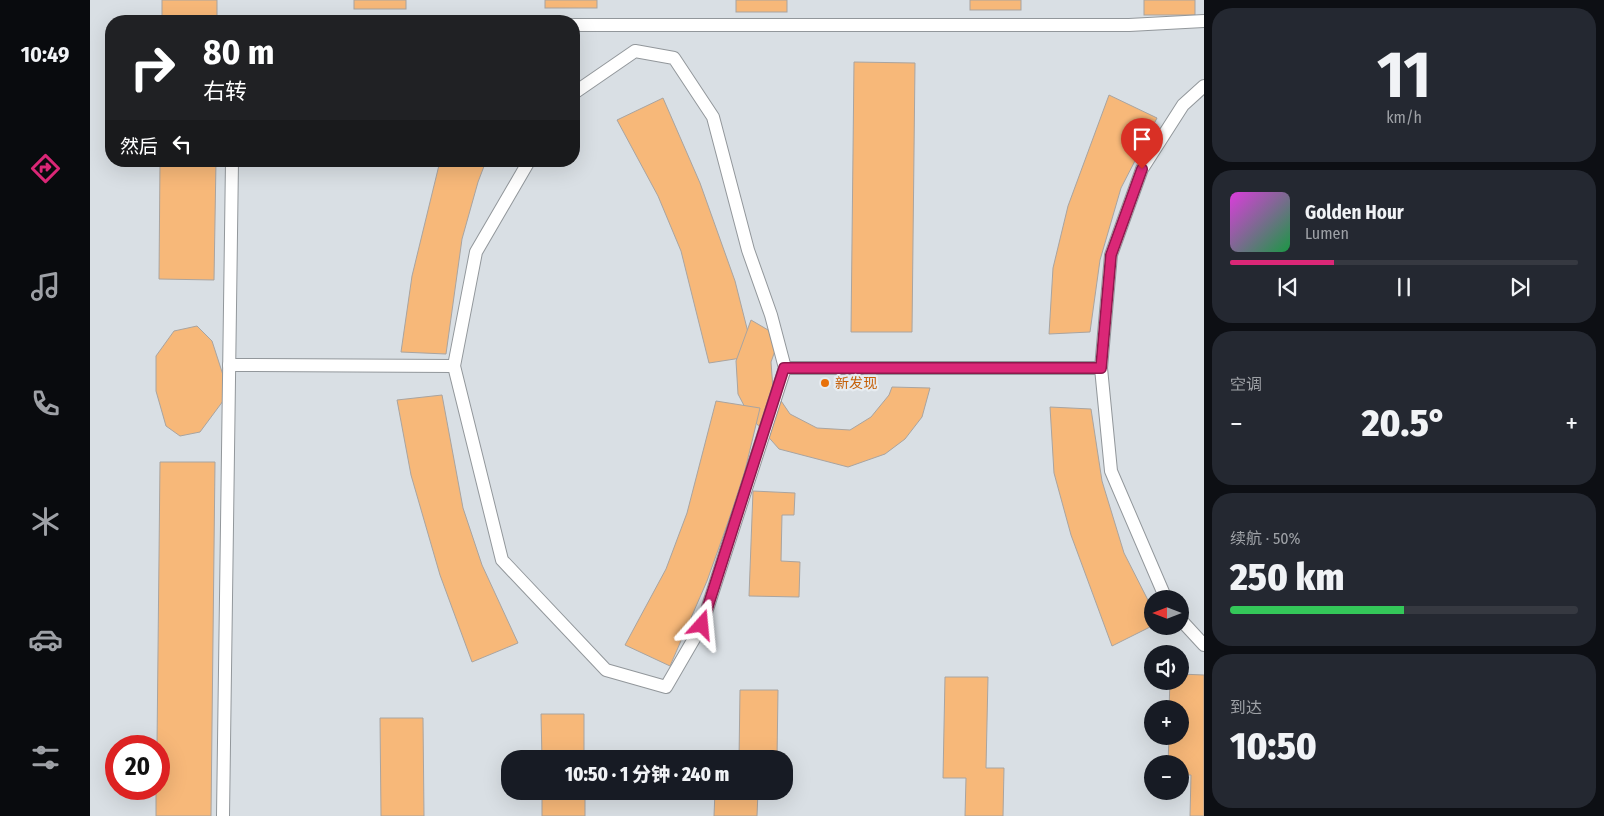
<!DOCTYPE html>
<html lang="zh">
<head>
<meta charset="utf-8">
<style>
  body { margin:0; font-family:"Fira Sans Condensed","Noto Sans SC",sans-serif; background:#242831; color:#f1f3f6; height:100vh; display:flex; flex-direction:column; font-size:19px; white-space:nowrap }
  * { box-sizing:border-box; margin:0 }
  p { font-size:16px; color:#9ea1a6 }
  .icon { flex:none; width:28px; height:28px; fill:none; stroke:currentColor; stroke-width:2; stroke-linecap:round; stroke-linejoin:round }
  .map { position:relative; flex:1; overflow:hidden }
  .drawer { display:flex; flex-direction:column; gap:8px; padding:8px; background:#0d0f14; width:400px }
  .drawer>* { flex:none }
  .top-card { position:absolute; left:15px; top:15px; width:475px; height:152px; border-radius:20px; box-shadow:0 5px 20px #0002; background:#202124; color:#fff; overflow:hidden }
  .needle { width:32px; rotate:270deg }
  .controls { position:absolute; left:1054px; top:590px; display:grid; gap:10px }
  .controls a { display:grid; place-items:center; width:45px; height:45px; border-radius:50%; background:#171b24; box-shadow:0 5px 20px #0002; font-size:25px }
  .speed { position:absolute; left:15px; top:735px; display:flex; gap:10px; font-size:25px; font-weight:700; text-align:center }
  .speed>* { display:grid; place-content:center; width:65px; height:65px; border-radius:50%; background:#171b24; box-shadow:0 5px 20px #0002; line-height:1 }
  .speed .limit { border:8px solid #d22; background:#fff; color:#111 }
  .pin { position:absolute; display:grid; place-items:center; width:42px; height:42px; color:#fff; margin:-51px -21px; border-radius:50% 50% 50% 0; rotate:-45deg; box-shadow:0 0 5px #0007 }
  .pin .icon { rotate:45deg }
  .me { position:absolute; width:55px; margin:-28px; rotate:18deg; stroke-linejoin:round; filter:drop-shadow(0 0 4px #0008) }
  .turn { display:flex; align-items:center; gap:18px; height:105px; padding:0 15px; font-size:22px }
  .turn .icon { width:65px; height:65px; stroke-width:2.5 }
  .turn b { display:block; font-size:35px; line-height:42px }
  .then { display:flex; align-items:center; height:48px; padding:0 15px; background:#0003; gap:10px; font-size:19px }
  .big { font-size:38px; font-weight:800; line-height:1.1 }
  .drawer .card { flex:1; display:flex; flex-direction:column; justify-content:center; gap:8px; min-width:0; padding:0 18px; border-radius:20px; background:#242831 }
  .drawer .dial { align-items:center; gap:0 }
  .dial b { font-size:65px; line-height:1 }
  .song { display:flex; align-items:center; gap:15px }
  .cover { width:60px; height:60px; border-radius:8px; background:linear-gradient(135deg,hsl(300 70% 55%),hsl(140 70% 35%)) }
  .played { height:5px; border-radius:2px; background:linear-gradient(90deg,#db2777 30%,#363941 30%) }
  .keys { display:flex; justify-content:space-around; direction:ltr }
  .heat { display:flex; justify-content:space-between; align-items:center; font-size:28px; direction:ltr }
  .charge { height:8px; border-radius:4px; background:linear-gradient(90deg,#34c759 50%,#363941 0) }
  .trip { position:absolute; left:411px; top:750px; width:292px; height:50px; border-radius:20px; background:#171b24; box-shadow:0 5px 20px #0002; font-weight:800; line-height:50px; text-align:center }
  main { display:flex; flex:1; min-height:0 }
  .dock { display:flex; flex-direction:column; width:90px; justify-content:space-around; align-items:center; background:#090b0e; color:#9ea1a6 }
  .dock .icon { width:35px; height:35px }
  .dock .selected { color:#db2777 }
  .dock b { font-size:22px; color:#f1f3f6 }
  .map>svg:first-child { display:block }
  .building { fill:#f7b879; stroke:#a9a4a0 }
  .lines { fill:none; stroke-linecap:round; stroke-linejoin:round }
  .lane-casing { stroke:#92979b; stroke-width:14 }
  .lane { stroke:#fff; stroke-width:12 }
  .route-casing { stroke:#8e194d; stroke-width:12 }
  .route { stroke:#db2777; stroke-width:9 }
  .food-dot { fill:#e8710a; stroke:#e6ecf1; stroke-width:2 }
  .labels { text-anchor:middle; stroke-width:4.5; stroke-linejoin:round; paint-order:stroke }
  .food-label { font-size:14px; fill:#c56008; stroke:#e6ecf1; text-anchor:start }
</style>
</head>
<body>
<main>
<nav class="dock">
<b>10:49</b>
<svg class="icon selected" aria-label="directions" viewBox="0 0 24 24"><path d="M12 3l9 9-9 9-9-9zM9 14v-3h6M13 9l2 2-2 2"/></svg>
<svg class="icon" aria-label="music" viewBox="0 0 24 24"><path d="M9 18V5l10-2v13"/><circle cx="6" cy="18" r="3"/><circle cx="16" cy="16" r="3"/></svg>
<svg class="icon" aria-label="phone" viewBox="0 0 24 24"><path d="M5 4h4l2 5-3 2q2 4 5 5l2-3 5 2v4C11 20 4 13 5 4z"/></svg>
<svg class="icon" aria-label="climate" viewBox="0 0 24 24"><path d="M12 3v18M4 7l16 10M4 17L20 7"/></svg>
<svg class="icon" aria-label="car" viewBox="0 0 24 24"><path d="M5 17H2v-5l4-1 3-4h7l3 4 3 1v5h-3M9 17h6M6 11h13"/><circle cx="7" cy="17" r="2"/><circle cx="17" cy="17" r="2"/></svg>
<svg class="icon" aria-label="filters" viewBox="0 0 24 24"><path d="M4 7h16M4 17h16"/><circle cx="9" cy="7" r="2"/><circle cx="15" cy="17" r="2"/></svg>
</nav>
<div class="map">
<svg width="1114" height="816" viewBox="0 0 1114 816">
  <rect width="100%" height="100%" fill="#d9dfe4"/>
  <g class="building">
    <rect x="72" y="0" width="55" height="21"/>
    <rect x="264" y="0" width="52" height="9"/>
    <rect x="455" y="0" width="52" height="8"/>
    <rect x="646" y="0" width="51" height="12"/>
    <rect x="880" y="0" width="51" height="10"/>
    <rect x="1054" y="0" width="51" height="15"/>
    <polygon points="764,62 825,63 822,332 761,332"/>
    <polygon points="1019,95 1067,118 1031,188 1010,260 1000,332 959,334 963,268 978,206"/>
    <polygon points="573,98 610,183 645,281 664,356 619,363 591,251 568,196 527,120"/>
    <polygon points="70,161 126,161 124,280 69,279"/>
    <polygon points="350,161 396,161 388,182 372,239 356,354 311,352 322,276"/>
    <polygon points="661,320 690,337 681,362 683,389 700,414 727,428 760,430 781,417 799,395 802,387 840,388 832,417 815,439 795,454 758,467 689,449 659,415 648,394 646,361"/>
    <polygon points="107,326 122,341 134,378 133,401 110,432 90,436 76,426 66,391 66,356 84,331"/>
    <polygon points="352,395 373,508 392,565 428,643 382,662 350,575 321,475 307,400"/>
    <polygon points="626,401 670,408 652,483 617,581 580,666 535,645 576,569 597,513"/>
    <polygon points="960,407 1001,409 1012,481 1034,553 1062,608 1062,626 1022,646 981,535 964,473"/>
    <polygon points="70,462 125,462 121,816 66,816 66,789 69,789 69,746 67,746"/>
    <polygon points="663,491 705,493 704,515 692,515 691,561 710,562 709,597 659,596"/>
    <polygon points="1090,674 1114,675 1114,816 1100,816 1101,775 1090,775 1090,764 1078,764 1079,736 1090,736 1090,709 1079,709 1080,681 1090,681"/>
    <polygon points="855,677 898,677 896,768 914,768 913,816 875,816 876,778 853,778"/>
    <polygon points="650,690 688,690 687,759 649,759"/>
    <polygon points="451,714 494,714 494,759 452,759"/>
    <polygon points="290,718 333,718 334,816 291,816"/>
    <rect x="452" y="791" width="43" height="25"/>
    <polygon points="625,791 668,791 667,816 624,816"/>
  </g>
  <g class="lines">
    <defs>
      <g id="lane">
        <polyline points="484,25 1039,25 1114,21"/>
        <polyline points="439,161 386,252 364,366 412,560 516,670 576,687 612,625 695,368 681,315 658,250 623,117 584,58 545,51 484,93"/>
        <polyline points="139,365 364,366"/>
        <polyline points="695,368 1011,368"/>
        <polyline points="1076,599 1021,471 1011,368 1021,255 1052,169 1093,105 1114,86"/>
        <polyline points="1090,619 1114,645"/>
        <polyline points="133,816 142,161"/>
      </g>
    </defs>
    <use href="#lane" class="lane-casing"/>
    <use href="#lane" class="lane"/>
  </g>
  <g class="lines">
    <defs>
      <polyline id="route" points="612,625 694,368 1011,368 1021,255 1052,169"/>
    </defs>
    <use href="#route" class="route-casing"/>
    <use href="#route" class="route"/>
  </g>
  <circle class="food-dot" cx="735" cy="383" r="5"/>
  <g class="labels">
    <g class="food-label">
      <text x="745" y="388">新发现</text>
    </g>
  </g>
</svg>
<div class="controls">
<a><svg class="needle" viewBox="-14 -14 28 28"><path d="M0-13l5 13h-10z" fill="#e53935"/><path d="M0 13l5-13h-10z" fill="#9ea1a6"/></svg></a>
<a><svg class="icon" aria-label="sound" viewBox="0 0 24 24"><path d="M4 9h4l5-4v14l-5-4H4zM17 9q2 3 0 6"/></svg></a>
<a>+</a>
<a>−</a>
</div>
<div class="speed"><div class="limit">20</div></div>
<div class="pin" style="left:1052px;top:169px;background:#d93025"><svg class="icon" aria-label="arrive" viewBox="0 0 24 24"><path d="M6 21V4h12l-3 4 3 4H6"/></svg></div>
<svg class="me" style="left:612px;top:625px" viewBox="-20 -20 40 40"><path d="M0-17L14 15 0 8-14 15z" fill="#db2777" stroke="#fff" stroke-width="4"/></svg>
<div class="trip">10:50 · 1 分钟 · 240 m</div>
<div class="top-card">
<div class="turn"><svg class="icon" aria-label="right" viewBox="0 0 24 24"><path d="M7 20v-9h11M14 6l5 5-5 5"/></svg><div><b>80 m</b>右转</div></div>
<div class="then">然后<svg class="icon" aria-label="left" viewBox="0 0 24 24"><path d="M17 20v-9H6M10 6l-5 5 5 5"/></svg></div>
</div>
</div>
<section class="drawer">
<div class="card dial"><b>11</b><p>km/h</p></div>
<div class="card">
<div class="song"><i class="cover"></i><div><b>Golden Hour</b><p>Lumen</p></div></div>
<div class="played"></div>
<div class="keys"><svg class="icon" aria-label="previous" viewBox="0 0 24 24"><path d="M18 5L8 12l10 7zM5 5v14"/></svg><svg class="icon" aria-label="pause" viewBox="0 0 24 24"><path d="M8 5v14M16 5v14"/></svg><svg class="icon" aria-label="next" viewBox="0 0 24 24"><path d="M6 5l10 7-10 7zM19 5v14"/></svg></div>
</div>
<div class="card"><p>空调</p>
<div class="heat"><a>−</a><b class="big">20.5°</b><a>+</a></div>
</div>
<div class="card"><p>续航 · 50%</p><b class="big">250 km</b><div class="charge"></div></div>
<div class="card"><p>到达</p><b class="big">10:50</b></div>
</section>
</main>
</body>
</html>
